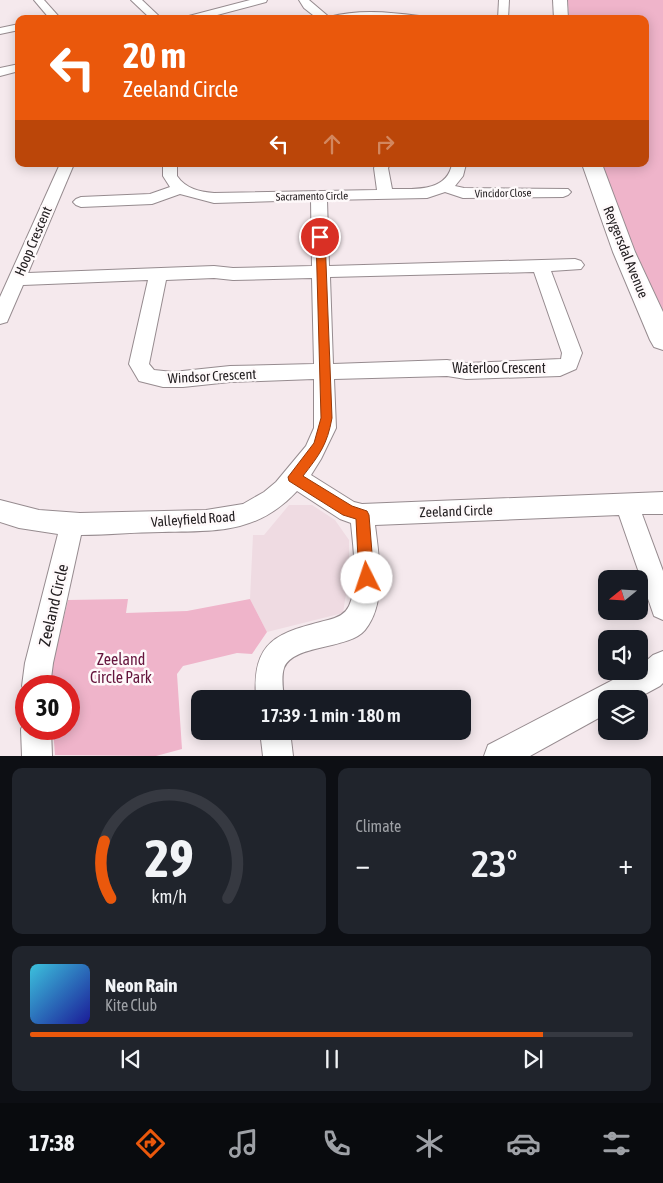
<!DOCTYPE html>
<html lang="en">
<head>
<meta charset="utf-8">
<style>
  body { margin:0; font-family:"Asap Condensed",sans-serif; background:#20242c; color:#f1f3f6; height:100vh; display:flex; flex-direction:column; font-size:19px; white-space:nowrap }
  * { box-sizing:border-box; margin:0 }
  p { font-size:16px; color:#9ea1a6 }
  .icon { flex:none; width:28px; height:28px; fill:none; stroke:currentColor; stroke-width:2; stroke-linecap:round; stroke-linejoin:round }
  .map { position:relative; height:756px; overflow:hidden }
  .details { display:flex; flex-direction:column; gap:12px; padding:12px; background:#0d0f14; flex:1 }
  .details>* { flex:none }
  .banner { position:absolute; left:15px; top:15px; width:634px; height:152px; border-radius:10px; box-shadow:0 2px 12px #0003; background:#ea580c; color:#fff; overflow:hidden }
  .needle { width:32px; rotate:252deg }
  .buttons { position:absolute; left:598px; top:570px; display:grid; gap:10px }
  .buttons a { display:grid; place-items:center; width:50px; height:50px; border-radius:10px; background:#171b24; box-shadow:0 2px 12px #0003; font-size:25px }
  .speed { position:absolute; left:15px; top:675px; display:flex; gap:10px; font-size:25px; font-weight:700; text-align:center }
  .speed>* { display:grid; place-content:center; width:65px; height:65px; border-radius:50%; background:#171b24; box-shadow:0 2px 12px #0003; line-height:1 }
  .speed .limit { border:8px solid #d22; background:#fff; color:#111 }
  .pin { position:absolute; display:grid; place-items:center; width:42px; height:42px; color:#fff; margin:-21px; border:2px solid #fff; border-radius:50%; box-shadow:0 1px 5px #0007 }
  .me { position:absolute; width:55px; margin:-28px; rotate:356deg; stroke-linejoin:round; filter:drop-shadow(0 0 4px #0008) }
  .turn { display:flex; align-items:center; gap:18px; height:105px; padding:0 25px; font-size:22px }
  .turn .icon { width:65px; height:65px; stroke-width:2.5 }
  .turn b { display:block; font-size:35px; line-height:42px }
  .lanes { display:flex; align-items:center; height:48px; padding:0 25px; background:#0003; justify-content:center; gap:25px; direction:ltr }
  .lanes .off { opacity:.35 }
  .big { font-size:38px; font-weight:600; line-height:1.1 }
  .details .tile { flex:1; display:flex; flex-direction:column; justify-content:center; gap:8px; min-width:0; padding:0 18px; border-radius:10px; background:#20242c }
  .details .dial { align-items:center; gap:0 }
  .dial svg { height:130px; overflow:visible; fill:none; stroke:#363941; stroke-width:7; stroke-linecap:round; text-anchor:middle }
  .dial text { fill:#f1f3f6; stroke:none }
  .song { display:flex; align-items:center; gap:15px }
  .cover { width:60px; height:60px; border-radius:8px; background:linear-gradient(135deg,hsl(190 70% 55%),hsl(240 70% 35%)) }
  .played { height:5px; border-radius:2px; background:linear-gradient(90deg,#ea580c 85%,#363941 85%) }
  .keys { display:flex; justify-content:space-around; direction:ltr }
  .heat { display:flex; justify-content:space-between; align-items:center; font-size:28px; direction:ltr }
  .details .tiles { flex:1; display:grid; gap:12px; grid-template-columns:1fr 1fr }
  .tile:last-child { grid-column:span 2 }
  .trip { position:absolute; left:191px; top:690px; width:280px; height:50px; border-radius:10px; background:#171b24; box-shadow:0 2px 12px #0003; font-weight:600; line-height:50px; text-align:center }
  .tabs { display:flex; height:80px; justify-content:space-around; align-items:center; background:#090b0e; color:#9ea1a6 }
  .tabs .icon { width:35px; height:35px }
  .tabs .on { color:#ea580c }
  .tabs b { font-size:22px; color:#f1f3f6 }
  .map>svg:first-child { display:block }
  .built { fill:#efdbe2 }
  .green { fill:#efb4ca }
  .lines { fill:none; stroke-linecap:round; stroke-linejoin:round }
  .street-casing { stroke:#968b8f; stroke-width:2 }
  .secondary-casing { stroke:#968b8f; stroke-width:2 }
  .street { fill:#fff; fill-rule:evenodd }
  .secondary { fill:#fff; fill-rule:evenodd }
  .route { fill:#ea580c; stroke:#983908 }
  .labels { text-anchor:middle; stroke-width:5; stroke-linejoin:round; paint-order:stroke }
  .far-street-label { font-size:11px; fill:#242022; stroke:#fef9fa }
  .street-label { font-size:14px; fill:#242022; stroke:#fef9fa }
  .near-street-label { font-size:16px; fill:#242022; stroke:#fef9fa }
  .near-park-label { font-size:16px; fill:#65153d; stroke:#fef9fa }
</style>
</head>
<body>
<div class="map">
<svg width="663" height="756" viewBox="0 0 663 756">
  <rect width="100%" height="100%" fill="#f5e9ed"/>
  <polygon class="built" points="289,505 312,505 335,520 349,540 349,575 343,613 267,632 250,599 253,535 264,535"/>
  <g class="green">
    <polygon points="568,0 663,0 663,312 622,222 600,164 645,164 645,19 569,19"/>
    <polygon points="128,599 126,613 187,611 250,599 267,632 252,654 237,653 183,666 177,674 182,749 156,756 55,755 53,729 69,729 69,686 50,686 52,667 68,600"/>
  </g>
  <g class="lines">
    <defs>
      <g id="street">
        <polygon points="34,0 44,0 61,19 50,19"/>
        <polygon points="131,0 142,0 162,19 151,19"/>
        <polygon points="250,0 267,0 266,2 202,19 184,19 185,17"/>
        <path d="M299,0H309L329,17C359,9 388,12 419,16L424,19H318L304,8Z"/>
        <polygon points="499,0 509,0 508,19 498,19"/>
        <polygon points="19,24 19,30 0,34 0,28"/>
        <polygon points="19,64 19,71 0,76 0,68"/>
        <path d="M60,164H74L28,273L214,266L233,268L312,266L311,200L214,203L180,194L152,204L81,207L76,205L73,202L76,199L81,197L150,194L170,187L163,176V164H177V176C186,189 200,192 214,193L377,190L374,168L376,164H390L388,168L392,189C415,189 447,192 452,164H466L463,176L455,186L464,188L568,189L571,192L568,195L563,197L463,198L445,192L427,198L327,200L329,266L575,259L581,261L584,265L581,269L551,271L582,353L576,369L560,376L466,379L447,376L334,379L336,428L321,459L311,475L354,502L362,504L663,492V514H642L663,571V620L654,616L619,515L375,525C379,557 387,603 365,630C348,650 293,644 284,668C281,677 283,689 284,699H256C252,640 277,633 328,620C336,618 345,615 349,606C359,585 353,545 351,523L340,519L297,491C257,534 216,531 162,532C135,532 108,535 81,535L53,663L50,686H26V696L22,686L25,663L58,534L19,528L0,522V500L39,510L80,513L206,510L243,504L264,492L276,482L306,446L314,428V379L230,382L183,387H163L139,381L129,364L148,280L23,285L7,322L0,324V297ZM534,272L562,353L561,359L466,363L447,360L333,364L330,277ZM214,278L233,280L312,278L314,364L230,366L173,372L154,370L149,364L166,280Z"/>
        <polygon points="663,651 663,683 660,686 636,699 606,699 606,714 530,756 484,756 488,745 630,671 639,671 639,667 653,655"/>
        <polygon points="26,719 26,729 51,729 52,756 22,756 21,729"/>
        <polygon points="260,731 290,731 293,756 263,756"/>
      </g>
      <g id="secondary">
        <polygon points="553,0 567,0 568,19 554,19"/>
        <polygon points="582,164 602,164 635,252 663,312 663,350 654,347 650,340 613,252"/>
      </g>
    </defs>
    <use href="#street" class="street-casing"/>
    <use href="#secondary" class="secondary-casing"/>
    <use href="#street" class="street"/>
    <use href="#secondary" class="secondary"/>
  </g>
  <path class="route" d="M320,234L325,237L332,418C327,445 320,454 303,476L352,506L367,511L369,515L374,578L372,583L367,585L362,583L359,578L356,519L343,515L289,481L288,477L314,443L321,418L316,237Z"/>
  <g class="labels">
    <g class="far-street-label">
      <text transform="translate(503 193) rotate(-1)" y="4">Vincidor Close</text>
      <text transform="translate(312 196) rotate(-1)" y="4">Sacramento Circle</text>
    </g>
    <g class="street-label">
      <text transform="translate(33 241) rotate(-67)" y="5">Hoop Crescent</text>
      <text transform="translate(626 252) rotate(68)" y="5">Reygersdal Avenue</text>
      <text x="499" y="373">Waterloo Crescent</text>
      <text transform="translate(212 376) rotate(-3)" y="5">Windsor Crescent</text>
      <text transform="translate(456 511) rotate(-2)" y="5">Zeeland Circle</text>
      <text transform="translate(193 519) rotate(-4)" y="5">Valleyfield Road</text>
    </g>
    <g class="near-street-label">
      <text transform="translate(53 605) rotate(-77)" y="6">Zeeland Circle</text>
    </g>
    <g class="near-park-label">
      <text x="121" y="665">Zeeland<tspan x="121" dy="18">Circle Park</tspan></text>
    </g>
  </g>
</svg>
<div class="buttons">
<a><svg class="needle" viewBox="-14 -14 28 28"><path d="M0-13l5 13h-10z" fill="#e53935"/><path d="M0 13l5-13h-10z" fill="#9ea1a6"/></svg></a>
<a><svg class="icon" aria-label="sound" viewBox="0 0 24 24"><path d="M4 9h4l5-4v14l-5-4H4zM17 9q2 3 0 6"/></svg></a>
<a><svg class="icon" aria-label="layers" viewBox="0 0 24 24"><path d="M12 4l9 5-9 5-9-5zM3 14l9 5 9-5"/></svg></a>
</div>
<div class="speed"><div class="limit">30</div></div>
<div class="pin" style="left:320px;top:237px;background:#d93025"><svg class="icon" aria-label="arrive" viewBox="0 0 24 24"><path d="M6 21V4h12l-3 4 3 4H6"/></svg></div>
<svg class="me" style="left:367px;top:578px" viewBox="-20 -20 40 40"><circle r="19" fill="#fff"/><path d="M0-13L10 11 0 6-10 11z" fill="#ea580c"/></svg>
<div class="trip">17:39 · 1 min · 180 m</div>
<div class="banner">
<div class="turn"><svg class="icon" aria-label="left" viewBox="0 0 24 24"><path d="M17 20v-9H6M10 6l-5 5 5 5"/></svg><div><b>20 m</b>Zeeland Circle</div></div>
<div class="lanes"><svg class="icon" aria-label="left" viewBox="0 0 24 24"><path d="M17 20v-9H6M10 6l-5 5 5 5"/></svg><svg class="icon off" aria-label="ahead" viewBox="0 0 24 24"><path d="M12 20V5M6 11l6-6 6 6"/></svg><svg class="icon off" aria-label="right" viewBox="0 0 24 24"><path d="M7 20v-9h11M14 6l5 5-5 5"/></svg></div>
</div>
</div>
<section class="details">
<div class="tiles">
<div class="tile dial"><svg viewBox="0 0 100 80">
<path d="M14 69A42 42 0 1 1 86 69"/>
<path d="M14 69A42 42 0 0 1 10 34" stroke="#ea580c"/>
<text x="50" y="56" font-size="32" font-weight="700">29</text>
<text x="50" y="72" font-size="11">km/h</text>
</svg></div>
<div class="tile"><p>Climate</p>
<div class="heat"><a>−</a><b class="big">23°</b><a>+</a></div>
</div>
<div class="tile">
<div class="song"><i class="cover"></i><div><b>Neon Rain</b><p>Kite Club</p></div></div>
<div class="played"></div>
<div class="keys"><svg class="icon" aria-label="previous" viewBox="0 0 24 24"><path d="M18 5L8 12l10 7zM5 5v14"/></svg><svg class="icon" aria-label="pause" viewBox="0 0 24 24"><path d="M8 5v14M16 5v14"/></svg><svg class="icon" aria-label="next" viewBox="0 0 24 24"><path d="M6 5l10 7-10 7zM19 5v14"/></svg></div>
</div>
</div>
</section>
<nav class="tabs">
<b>17:38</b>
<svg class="icon on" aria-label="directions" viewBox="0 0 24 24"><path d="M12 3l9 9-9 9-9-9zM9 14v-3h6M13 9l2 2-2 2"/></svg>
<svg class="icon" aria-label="music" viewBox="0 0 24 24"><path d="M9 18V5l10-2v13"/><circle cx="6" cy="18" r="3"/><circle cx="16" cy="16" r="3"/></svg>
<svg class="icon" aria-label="phone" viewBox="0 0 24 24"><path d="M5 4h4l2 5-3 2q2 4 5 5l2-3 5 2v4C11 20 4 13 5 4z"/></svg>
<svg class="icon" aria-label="climate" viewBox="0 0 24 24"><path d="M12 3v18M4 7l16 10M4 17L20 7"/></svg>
<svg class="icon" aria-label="car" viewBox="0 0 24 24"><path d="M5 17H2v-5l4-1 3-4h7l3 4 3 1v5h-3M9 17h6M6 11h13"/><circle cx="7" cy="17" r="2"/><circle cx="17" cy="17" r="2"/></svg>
<svg class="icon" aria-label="filters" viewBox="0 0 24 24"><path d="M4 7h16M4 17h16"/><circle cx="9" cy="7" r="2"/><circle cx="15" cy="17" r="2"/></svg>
</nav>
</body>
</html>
